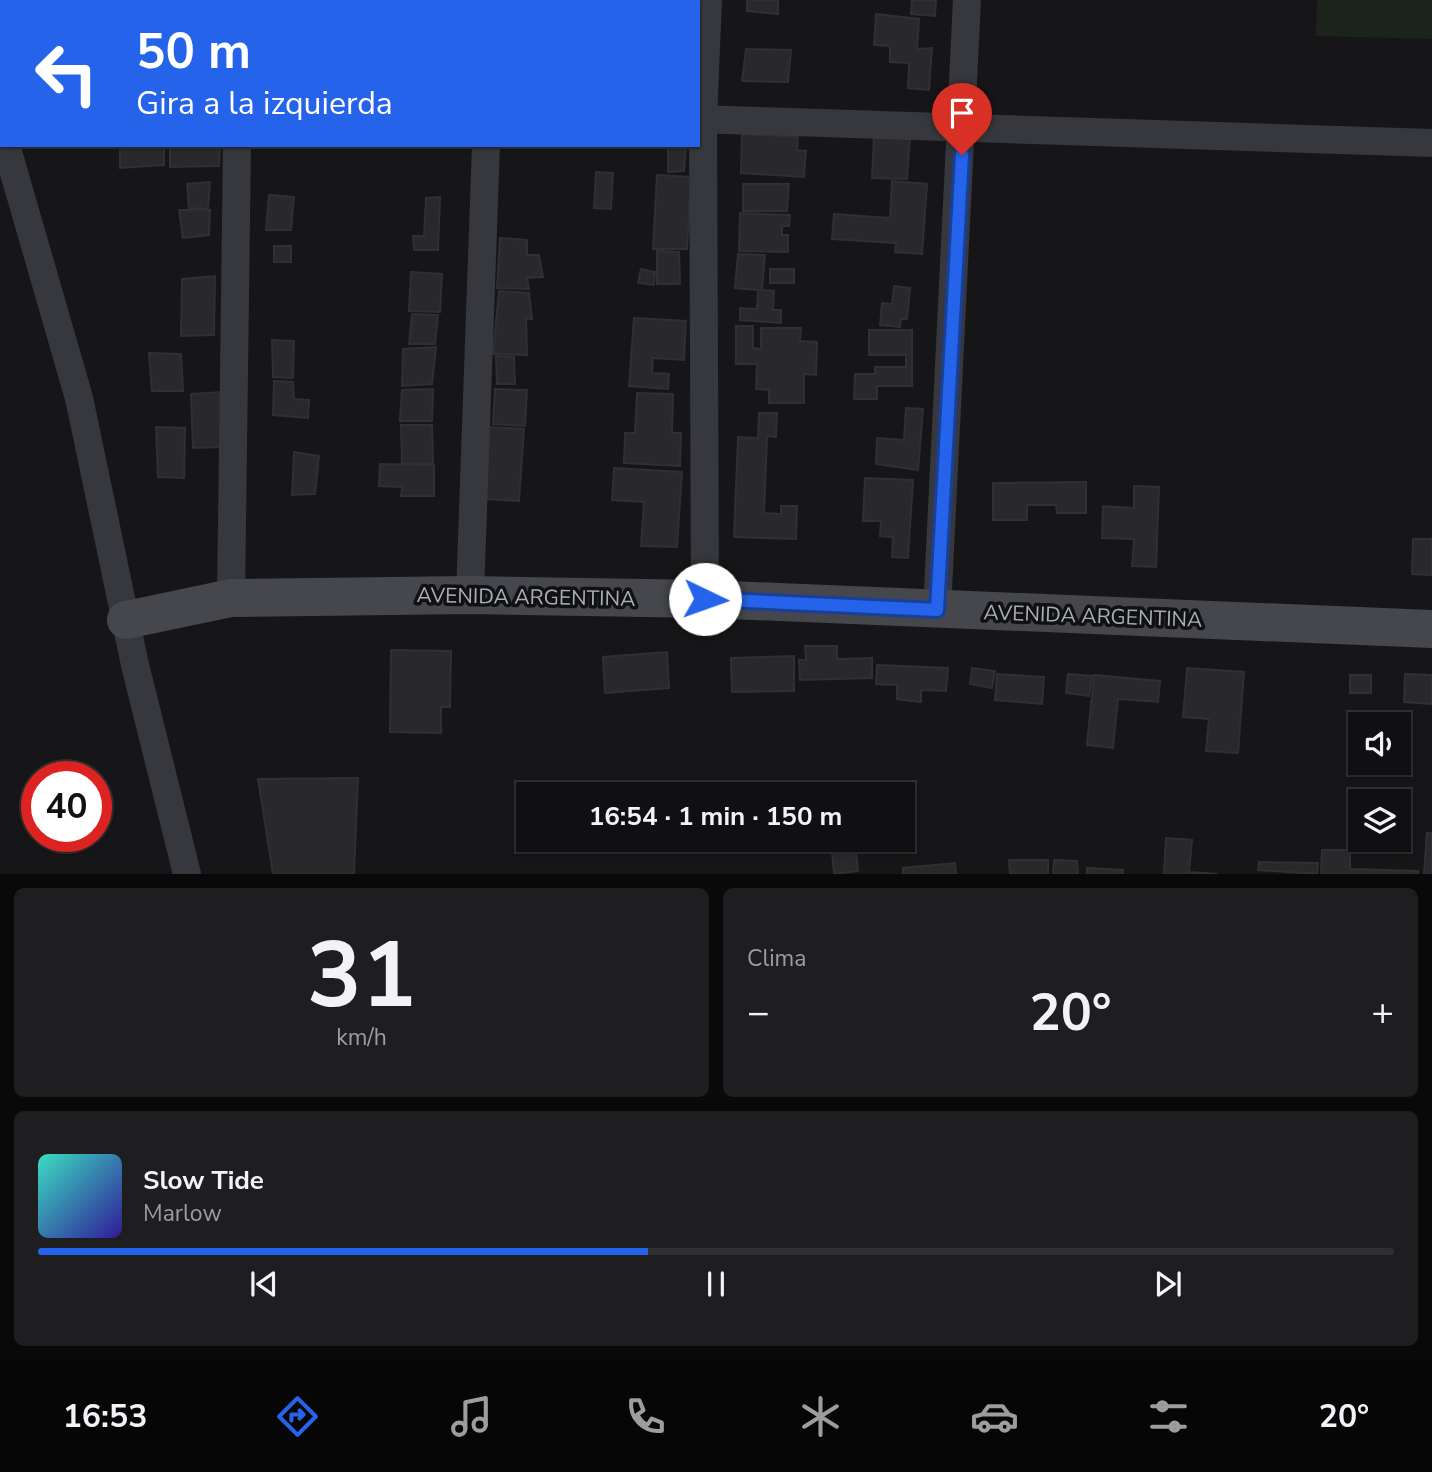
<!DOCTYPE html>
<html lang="es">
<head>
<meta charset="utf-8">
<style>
  body { margin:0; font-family:"Nunito Sans",sans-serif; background:#1e1e20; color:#f1f3f6; height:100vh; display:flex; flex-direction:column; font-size:26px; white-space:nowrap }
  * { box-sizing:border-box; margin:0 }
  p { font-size:23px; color:#9c9d9f }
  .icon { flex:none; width:38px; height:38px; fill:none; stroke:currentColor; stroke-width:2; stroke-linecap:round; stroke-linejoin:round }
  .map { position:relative; height:874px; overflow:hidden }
  .sheet { display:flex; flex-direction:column; gap:14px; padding:14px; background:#09090a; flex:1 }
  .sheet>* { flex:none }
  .banner { position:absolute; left:0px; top:0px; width:700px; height:147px; box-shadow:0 2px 5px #0004,0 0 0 2px #303032; background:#2563eb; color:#fff; overflow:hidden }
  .buttons { position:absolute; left:1348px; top:712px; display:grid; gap:14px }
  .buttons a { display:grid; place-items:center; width:63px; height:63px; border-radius:0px; background:#101012; box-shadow:0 2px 5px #0004,0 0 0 2px #303032; font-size:35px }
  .speed { position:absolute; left:21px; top:761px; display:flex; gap:14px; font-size:35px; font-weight:700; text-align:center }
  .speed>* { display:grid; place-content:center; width:91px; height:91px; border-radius:50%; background:#101012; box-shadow:0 2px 5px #0004,0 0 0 2px #303032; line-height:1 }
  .speed .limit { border:10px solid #d22; background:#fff; color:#111 }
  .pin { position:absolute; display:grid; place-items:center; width:60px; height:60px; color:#fff; margin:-72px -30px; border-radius:50% 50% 50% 0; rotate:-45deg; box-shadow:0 0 7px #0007 }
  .pin .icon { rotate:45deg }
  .me { position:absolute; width:77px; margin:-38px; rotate:93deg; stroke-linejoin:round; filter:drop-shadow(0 0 5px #0008) }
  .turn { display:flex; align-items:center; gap:24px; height:147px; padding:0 21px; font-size:32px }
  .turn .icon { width:91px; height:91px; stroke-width:2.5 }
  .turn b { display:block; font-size:49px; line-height:60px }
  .big { font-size:52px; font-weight:700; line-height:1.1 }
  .sheet .tile { flex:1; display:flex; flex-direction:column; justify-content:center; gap:10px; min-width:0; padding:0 24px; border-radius:10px; background:#1e1e20 }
  .sheet .dial { align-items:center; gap:0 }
  .dial b { font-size:91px; line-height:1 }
  .song { display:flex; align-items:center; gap:21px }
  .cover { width:84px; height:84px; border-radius:10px; background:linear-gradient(135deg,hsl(170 70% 55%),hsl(250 70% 35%)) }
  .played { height:7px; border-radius:4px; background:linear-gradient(90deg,#2563eb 45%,#303032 45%) }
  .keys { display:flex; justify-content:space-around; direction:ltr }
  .heat { display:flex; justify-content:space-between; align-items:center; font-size:38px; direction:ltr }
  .sheet .tiles { flex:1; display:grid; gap:14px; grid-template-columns:1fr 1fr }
  .tile:last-child { grid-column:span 2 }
  .trip { position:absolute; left:516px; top:782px; width:399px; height:70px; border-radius:0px; background:#101012; box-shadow:0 2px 5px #0004,0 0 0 2px #303032; font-weight:700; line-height:70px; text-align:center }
  .tabs { display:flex; height:112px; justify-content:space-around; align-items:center; background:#060607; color:#9c9d9f }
  .tabs .icon { width:49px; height:49px }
  .tabs .current { color:#2563eb }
  .tabs b { font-size:32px; color:#f1f3f6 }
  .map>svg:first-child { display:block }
  .green { fill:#1c231d }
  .building { fill:#29292c; stroke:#303034; stroke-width:2 }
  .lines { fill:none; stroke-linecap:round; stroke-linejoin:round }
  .street { stroke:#37383d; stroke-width:28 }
  .secondary { stroke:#45474d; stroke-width:38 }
  .route-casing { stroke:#184099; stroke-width:18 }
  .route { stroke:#2563eb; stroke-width:12 }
  .labels { text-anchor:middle; stroke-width:7; stroke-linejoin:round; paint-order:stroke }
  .street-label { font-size:21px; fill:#a8adb8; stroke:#111113 }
</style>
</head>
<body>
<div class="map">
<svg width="1432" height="874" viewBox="0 0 1432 874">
  <rect width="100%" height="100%" fill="#161618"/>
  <polygon class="green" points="1317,0 1432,0 1432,39 1316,36"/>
  <g class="building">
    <polygon points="747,0 778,0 778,14 747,11"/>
    <polygon points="912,0 936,0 935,16 911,14"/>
    <polygon points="876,14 919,19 917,49 932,48 929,90 908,88 909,63 890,62 890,46 874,45"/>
    <polygon points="746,49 791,50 788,82 742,81"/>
    <polygon points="742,134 798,137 797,150 806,151 804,177 741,173"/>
    <polygon points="874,137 910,137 907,179 872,178"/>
    <polygon points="120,145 164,145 164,165 120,168"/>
    <polygon points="170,145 220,145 219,166 170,167"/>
    <polygon points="668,145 686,145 684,171 668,172"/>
    <polygon points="596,172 613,173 611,209 594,208"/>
    <polygon points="657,175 691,177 687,249 653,249"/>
    <polygon points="892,181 927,184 922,254 895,252 896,243 832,239 834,214 890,218"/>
    <polygon points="210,182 208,209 189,208 187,184"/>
    <polygon points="743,184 789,184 787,211 743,211"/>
    <polygon points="269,195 294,197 291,230 266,230"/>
    <polygon points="440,197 438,250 414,250 413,236 424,236 426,198"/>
    <polygon points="179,210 210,210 209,235 183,238"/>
    <polygon points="740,213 790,215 789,226 782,226 782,235 788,235 788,252 739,251"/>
    <polygon points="500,238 527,240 527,255 539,255 543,277 527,278 529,289 497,288"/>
    <rect x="274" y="246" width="17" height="16"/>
    <polygon points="657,251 679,252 680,284 657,284"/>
    <polygon points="738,254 765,255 762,290 774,291 773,310 781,310 781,323 740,320 740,308 757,309 758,290 735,288"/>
    <polygon points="641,269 655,272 654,285 638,283"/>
    <rect x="770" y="269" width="24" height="14"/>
    <polygon points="411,272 442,274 440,312 409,311"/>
    <polygon points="215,276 214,335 181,336 182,279"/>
    <polygon points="894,286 910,288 907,319 901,319 900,327 880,325 882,303 892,304"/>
    <polygon points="499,291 529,293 532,319 526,318 527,355 493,354"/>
    <polygon points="412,314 438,315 435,344 409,344"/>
    <polygon points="634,318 686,321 684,360 653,358 652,373 669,374 668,389 629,386"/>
    <polygon points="736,326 753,326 753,348 761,349 761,328 801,328 800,341 817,342 816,375 804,374 804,403 769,403 769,390 756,389 757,364 736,364"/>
    <polygon points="869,330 912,330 912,386 877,386 877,399 854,399 855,374 875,374 875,367 906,367 906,355 869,355"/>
    <polygon points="272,340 294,341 293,378 273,377"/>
    <polygon points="436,347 432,384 402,386 403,349"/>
    <polygon points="149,353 181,354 183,391 152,391"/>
    <polygon points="496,356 514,357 515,384 497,384"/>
    <polygon points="274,381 293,382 294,399 309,400 308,418 273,415"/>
    <polygon points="433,389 432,421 400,421 402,390"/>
    <polygon points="495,389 527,390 525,426 493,424"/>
    <polygon points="223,392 221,447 193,448 191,394"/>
    <polygon points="637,393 673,394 672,433 681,433 680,466 624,463 625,433 635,433"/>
    <polygon points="906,408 923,409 918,470 876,464 877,438 904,440"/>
    <polygon points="759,413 777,413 776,437 767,436 764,513 781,514 781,506 797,506 796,539 734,537 738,437 758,438"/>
    <polygon points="401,425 432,425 433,463 402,464"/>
    <polygon points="156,427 185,428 184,478 158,477"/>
    <polygon points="489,427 524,429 519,501 486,499"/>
    <polygon points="294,452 319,456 315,494 292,495"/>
    <polygon points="380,464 434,465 434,496 401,496 402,487 379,486"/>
    <polygon points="614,468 682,472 677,547 641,546 644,502 612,500"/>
    <polygon points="865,478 913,480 908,558 892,557 893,537 880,536 881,521 863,521"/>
    <polygon points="1086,482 1086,513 1057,513 1056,505 1027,505 1027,520 993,520 993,483"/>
    <polygon points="1134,486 1159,487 1156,567 1132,566 1134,539 1102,538 1103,506 1134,508"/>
    <polygon points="1413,539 1432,539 1432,575 1412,574"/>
    <polygon points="805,646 837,646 837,659 872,658 872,678 800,680 799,660 806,660"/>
    <polygon points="391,650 451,651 450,707 441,707 441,733 390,732"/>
    <polygon points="667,652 669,688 605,693 603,657"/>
    <polygon points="794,656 794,691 732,692 731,658"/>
    <polygon points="877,665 948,668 946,691 921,690 921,702 897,699 897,685 876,684"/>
    <polygon points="972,668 995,671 992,688 970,684"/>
    <polygon points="1187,668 1244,672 1238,753 1206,751 1209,719 1183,717"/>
    <polygon points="997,674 1044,677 1042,704 995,700"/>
    <polygon points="1068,674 1092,676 1089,696 1066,693"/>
    <polygon points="1405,674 1432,675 1432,704 1404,702"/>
    <polygon points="1094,675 1160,681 1158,702 1118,699 1113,748 1087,745"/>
    <rect x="1350" y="675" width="21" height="18"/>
    <polygon points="358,778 354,874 273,874 258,779"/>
    <polygon points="1427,833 1432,833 1432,874 1424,874"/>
    <polygon points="1166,838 1192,840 1189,872 1218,874 1164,874"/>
    <polygon points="831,840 855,840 858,871 834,874"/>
    <polygon points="1322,850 1350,850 1350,869 1418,871 1418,874 1321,874"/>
    <polygon points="1009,860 1048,860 1048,874 1010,874"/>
    <polygon points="1054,860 1077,861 1078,874 1053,874"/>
    <polygon points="1259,862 1318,863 1317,874 1258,870"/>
    <polygon points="955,863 956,874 903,874 903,868"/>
    <polygon points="1087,868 1123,870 1123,874 1087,874"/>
  </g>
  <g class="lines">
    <g class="street">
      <polyline points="236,0 236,2"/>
      <polyline points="486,0 486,2"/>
      <polyline points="698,119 1432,143"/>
      <polyline points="6,145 79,398 135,665 187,874"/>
      <polyline points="470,595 486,145"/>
      <polyline points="231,598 237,145"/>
      <polyline points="705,599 703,119 708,0"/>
      <polyline points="937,610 967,0"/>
    </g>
    <polyline class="secondary" points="126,620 231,598 470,595 705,599 1432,629"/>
  </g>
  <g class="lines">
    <defs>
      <polyline id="route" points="705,599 937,610 962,155"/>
    </defs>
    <use href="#route" class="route-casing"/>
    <use href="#route" class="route"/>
  </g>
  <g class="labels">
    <g class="street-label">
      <text transform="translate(526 597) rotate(1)" y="7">AVENIDA ARGENTINA</text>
      <text transform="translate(1093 616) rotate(2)" y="7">AVENIDA ARGENTINA</text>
    </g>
  </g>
</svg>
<div class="buttons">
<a><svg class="icon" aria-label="sound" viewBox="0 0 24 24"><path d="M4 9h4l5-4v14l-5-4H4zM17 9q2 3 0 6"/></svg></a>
<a><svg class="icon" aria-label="layers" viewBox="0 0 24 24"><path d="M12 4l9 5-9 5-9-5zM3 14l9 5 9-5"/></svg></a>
</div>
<div class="speed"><div class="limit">40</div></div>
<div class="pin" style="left:962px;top:155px;background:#d93025"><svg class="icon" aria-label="arrive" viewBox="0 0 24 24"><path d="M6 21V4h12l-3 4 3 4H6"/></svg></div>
<svg class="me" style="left:705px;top:599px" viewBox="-20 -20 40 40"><circle r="19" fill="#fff"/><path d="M0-13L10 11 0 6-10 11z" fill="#2563eb"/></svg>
<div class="trip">16:54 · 1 min · 150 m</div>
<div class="banner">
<div class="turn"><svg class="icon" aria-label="left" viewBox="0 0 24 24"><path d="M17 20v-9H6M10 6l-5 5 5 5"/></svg><div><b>50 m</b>Gira a la izquierda</div></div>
</div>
</div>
<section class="sheet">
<div class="tiles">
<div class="tile dial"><b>31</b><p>km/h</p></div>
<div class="tile"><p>Clima</p>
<div class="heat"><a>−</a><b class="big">20°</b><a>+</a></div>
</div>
<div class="tile">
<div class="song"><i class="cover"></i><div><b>Slow Tide</b><p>Marlow</p></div></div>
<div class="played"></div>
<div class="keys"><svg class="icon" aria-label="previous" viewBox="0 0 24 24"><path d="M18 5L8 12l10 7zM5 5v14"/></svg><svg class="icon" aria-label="pause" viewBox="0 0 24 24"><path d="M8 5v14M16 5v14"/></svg><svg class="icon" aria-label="next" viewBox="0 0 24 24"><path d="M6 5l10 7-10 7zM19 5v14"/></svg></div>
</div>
</div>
</section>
<nav class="tabs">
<b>16:53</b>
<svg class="icon current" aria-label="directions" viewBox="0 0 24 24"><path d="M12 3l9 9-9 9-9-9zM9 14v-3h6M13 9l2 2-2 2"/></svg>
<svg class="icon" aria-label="music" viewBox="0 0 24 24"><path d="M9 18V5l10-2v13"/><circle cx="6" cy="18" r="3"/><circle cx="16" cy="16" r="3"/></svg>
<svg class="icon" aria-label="phone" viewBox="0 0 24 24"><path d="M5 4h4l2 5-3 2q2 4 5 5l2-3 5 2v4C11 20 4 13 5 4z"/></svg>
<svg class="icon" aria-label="climate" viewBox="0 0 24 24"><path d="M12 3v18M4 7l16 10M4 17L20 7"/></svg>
<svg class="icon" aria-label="car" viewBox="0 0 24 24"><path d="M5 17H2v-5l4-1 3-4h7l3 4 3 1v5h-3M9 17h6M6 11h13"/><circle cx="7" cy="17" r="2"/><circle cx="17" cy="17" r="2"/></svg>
<svg class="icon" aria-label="filters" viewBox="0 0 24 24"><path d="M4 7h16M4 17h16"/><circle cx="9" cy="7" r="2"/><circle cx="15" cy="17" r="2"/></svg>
<b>20°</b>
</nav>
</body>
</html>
